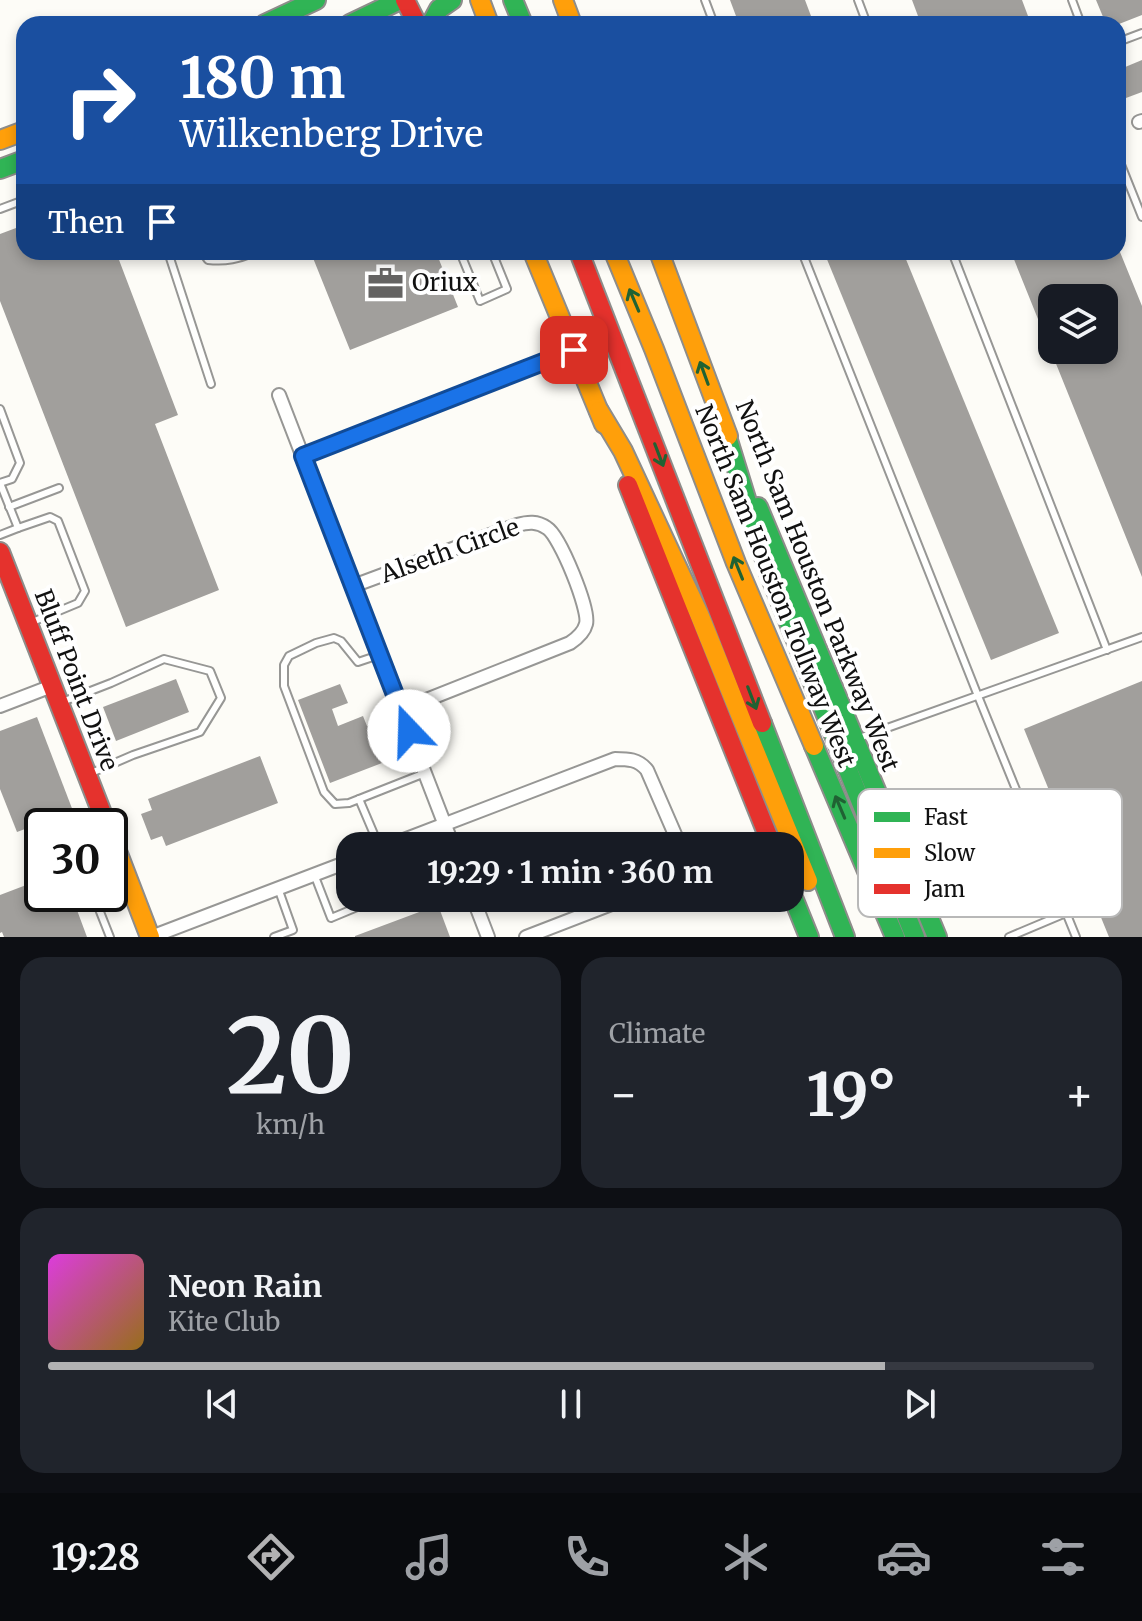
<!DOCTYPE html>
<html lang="en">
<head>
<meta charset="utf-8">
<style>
  body { margin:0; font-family:Merriweather,serif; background:#20242c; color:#f1f3f6; height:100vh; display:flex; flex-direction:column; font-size:30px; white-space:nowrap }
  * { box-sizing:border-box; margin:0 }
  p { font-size:26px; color:#9ea1a6 }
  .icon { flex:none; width:44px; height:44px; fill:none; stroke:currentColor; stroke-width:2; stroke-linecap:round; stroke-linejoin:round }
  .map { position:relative; height:937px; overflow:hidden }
  .sheet { display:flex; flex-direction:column; gap:20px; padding:20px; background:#0d0f14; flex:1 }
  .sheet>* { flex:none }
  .guide { position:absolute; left:16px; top:16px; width:1110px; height:244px; border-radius:24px; box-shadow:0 4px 12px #0003; background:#1a4fa0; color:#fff; overflow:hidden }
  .controls { position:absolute; left:1038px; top:284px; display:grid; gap:16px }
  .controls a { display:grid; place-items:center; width:80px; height:80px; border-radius:16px; background:#171b24; box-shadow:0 4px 12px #0003; font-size:40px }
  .speed { position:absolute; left:24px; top:808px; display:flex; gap:16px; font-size:40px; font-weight:700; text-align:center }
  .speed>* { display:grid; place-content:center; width:104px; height:104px; border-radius:50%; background:#171b24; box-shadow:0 4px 12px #0003; line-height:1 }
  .speed .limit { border:4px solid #111; border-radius:12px; background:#fff; color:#111 }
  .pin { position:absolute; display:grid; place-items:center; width:68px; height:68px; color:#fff; margin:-34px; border-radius:16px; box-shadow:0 4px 12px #0006 }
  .me { position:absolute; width:88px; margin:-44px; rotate:339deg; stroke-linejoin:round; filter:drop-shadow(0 0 6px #0008) }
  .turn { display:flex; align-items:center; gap:28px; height:168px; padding:0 32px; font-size:36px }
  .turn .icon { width:104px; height:104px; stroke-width:2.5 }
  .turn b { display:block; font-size:56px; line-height:68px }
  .then { display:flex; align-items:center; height:76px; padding:0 32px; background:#0003; gap:16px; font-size:30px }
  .big { font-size:60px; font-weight:700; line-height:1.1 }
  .sheet .tile { flex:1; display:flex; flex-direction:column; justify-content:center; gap:12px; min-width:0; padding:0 28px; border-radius:24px; background:#20242c }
  .sheet .dial { align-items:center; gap:0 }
  .dial b { font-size:104px; line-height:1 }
  .song { display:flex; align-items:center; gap:24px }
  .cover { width:96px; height:96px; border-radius:12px; background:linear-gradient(135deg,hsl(300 70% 55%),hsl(40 70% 35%)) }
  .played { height:8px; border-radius:4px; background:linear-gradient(90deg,#b2b2b3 80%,#363941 80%) }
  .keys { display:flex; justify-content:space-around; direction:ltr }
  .heat { display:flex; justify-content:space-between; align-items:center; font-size:44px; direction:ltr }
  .sheet .tiles { flex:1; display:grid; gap:20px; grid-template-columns:1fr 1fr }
  .tile:last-child { grid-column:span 2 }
  .trip { position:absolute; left:336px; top:832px; width:468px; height:80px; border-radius:24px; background:#171b24; box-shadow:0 4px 12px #0003; font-weight:700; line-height:80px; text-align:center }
  .tabs { display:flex; height:128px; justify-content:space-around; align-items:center; background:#090b0e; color:#9ea1a6 }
  .tabs .icon { width:56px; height:56px }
  .tabs .selected { color:#b2b2b3 }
  .tabs b { font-size:36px; color:#f1f3f6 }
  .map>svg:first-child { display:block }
  .building { fill:#a19f9c; fill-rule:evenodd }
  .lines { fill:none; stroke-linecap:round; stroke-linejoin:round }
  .lane-casing { stroke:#979795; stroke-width:10 }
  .street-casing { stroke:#979795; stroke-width:16 }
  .fast-casing { stroke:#8e8d8b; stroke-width:22 }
  .slow-casing { stroke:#8e8d8b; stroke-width:22 }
  .jam-casing { stroke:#8e8d8b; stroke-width:22 }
  .lane { stroke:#fffffe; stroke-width:6 }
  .street { stroke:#fffffe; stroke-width:12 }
  .fast { stroke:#30b455; stroke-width:18 }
  .slow { stroke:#ff9f0a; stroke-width:18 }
  .jam { stroke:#e5322d; stroke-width:18 }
  .oneway { stroke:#206233 }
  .route-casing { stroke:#114b97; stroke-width:20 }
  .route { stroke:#1a73e8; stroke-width:14 }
  .labels { text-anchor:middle; stroke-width:8; stroke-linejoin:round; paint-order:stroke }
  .poi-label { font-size:24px; fill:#111; stroke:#fff; text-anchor:start }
  .street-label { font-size:24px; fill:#111; stroke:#fff }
  .key { fill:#fff; stroke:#b8b8b8; stroke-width:2 }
  .key-label { font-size:22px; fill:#111 }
</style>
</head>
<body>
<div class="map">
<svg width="1142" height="937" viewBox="0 0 1142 937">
  <rect width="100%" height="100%" fill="#fdfcf7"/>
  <g class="building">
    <polygon points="730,0 805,0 814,24 739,24"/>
    <polygon points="912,0 1022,0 1031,24 921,24"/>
    <polygon points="1096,0 1142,0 1142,15 1119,24 1106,24"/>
    <polygon points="1142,60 1142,92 1126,98 1118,78 1118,70"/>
    <polygon points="24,225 24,252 116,252 178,415 155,424 219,590 126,627 0,301 0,234"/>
    <polygon points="328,252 370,252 373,259 392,252 436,252 458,307 350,350 313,258"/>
    <polygon points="824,252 903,252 1059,633 991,660"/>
    <path d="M1011,252H1120L1142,306V577ZM1052,298H1104V350H1052Z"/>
    <polygon points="176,679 189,712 116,741 103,707"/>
    <polygon points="1142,681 1142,937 1109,937 1024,729"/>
    <polygon points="340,684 348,703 332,709 338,726 363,716 367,726 378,722 388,748 378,752 382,763 330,783 298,700"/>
    <polygon points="37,717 73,811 17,832 0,789 0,731"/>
    <polygon points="260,756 278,803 166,846 162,836 151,840 141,814 152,810 148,799"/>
    <polygon points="42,879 42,894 71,894 87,937 4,937 2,932 0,933 0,895"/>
    <polygon points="438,905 450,937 355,937 355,936"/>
  </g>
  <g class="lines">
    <defs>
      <g id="lane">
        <polyline points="705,0 714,24"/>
        <polyline points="858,0 867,24"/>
        <polyline points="1072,0 1081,24"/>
        <polyline points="1118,42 1142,33"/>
        <polyline points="1118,157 1142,217"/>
        <polyline points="0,209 24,200"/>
        <polyline points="168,252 211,384"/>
        <path d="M202,252L208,260C226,262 239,259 255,252"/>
        <polyline points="460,252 480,301 507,289 492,252"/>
        <polyline points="802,252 978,696 1076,937"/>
        <polyline points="952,252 1107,650"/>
        <polyline points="662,258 677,252"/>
        <polyline points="0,409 20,463 12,479 0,483"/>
        <polyline points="0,483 18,528 50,517 58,521 85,591 78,603 30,623"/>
        <polyline points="9,507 59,488"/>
        <polyline points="0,535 18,528"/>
        <polyline points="379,655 358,662 341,641 334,638 316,643 289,656 284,665 284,686 324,792 335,804 349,803 425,773"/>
        <polyline points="62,702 111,683 164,659 210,671 221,698 200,732 133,755 89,774"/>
        <polyline points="859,738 1142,637"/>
        <polyline points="359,799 379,846"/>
        <polyline points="314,874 331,918 379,898"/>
        <polyline points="93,894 110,937"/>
        <polyline points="274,937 293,930 278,888"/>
        <polyline points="1009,937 1066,913"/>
      </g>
      <g id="street">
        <polyline points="1139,122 1142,121"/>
        <polyline points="279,395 453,846"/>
        <polyline points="303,456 574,350"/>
        <path d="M353,586L517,525C528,522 537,521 547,528C560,536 590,610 586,624C584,632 576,639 570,643L401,710"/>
        <polyline points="0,706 52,686"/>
        <path d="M388,846L615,759C628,759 638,759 647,770L680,846"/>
        <polyline points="473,898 488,937"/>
        <polyline points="151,937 350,861"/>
        <polyline points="526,937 627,898"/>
      </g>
      <g id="fast">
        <polyline points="513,0 523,24"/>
        <polyline points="265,24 316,0"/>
        <polyline points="350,24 400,0"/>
        <polyline points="431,24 439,9 452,0"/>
        <polyline points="0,169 24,160"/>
        <polyline points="723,424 769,573 915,937"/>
        <polyline points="758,507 937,937"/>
        <polyline points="762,723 845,937"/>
        <polyline points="814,746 895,937"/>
        <polyline points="790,890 809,937"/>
      </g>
      <g id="slow">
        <polyline points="480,0 489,24"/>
        <polyline points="563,0 572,24"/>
        <polyline points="0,140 24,131"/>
        <polyline points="533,252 604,424"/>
        <polyline points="614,252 654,349 736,563 814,746"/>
        <polyline points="659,252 728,436"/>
        <polyline points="599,411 623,451 699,614 808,881"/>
        <polyline points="110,833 150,937"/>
      </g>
      <g id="jam">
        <polyline points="405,0 417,24"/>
        <polyline points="579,252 762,723"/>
        <polyline points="628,485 772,846"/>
        <polyline points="0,552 107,826"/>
      </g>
    </defs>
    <use href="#lane" class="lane-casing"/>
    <use href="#street" class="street-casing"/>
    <use href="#fast" class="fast-casing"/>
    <use href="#slow" class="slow-casing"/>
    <use href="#jam" class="jam-casing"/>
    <use href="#lane" class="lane"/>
    <use href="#street" class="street"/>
    <use href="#fast" class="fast"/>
    <use href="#slow" class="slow"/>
    <use href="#jam" class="jam"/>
  </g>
  <defs><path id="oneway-shaft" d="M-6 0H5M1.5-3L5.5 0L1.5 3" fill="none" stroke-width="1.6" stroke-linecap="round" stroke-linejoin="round" transform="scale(2)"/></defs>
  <g class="oneway">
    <use href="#oneway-shaft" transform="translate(634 300) rotate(-113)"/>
    <use href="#oneway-shaft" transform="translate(704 373) rotate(-110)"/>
    <use href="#oneway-shaft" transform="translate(659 455) rotate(69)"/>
    <use href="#oneway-shaft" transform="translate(738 568) rotate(-112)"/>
    <use href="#oneway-shaft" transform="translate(752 698) rotate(69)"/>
    <use href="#oneway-shaft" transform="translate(840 807) rotate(-113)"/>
  </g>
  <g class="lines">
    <defs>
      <polyline id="route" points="409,731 303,456 574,350"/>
    </defs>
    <use href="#route" class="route-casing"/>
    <use href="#route" class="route"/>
  </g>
  <defs>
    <symbol id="office-bare" viewBox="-9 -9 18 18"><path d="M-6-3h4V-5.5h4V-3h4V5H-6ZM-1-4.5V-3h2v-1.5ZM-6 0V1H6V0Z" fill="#646362" stroke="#fff" stroke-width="2.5" paint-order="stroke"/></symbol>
  </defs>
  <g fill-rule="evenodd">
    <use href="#office-bare" x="360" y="258" width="51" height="51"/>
  </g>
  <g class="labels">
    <g class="poi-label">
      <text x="412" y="291">Oriux</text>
    </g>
    <g class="street-label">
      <text transform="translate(450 551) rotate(-20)" y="8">Alseth Circle</text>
      <text transform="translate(775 586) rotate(68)" y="8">North Sam Houston Tollway West</text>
      <text transform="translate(817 586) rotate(68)" y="8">North Sam Houston Parkway West</text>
      <text transform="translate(76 680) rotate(69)" y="8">Bluff Point Drive</text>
    </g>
  </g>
  <rect x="858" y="789" width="264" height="128" rx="12" class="key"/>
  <rect x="874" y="812" width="36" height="10" fill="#30b455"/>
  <rect x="874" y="848" width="36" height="10" fill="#ff9f0a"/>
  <rect x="874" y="884" width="36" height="10" fill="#e5322d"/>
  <g class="key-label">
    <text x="924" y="825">Fast</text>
    <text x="924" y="861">Slow</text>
    <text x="924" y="897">Jam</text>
  </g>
</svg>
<div class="controls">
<a><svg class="icon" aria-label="layers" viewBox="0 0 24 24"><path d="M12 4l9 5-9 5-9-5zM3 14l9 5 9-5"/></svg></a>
</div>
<div class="speed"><div class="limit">30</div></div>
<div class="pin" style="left:574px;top:350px;background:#d93025"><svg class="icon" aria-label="arrive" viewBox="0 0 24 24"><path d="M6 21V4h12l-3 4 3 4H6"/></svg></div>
<svg class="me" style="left:409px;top:731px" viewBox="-20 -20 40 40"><circle r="19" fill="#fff"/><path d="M0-13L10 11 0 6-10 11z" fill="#1a73e8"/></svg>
<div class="trip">19:29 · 1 min · 360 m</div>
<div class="guide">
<div class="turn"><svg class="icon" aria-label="right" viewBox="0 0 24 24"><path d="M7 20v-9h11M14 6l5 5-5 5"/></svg><div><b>180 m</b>Wilkenberg Drive</div></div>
<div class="then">Then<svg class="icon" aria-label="arrive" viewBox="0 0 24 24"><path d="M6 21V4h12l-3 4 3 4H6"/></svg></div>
</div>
</div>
<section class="sheet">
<div class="tiles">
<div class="tile dial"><b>20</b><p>km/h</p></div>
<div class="tile"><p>Climate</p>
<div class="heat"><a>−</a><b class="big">19°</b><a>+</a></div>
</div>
<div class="tile">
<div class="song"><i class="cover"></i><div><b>Neon Rain</b><p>Kite Club</p></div></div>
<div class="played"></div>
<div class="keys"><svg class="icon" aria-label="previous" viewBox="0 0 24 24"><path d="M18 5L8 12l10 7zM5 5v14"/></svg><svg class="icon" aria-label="pause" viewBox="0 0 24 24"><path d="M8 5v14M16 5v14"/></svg><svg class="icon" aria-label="next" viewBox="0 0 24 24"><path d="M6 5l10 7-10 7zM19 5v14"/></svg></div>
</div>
</div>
</section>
<nav class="tabs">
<b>19:28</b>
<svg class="icon selected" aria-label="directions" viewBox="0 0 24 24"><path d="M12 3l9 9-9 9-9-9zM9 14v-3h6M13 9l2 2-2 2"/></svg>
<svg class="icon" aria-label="music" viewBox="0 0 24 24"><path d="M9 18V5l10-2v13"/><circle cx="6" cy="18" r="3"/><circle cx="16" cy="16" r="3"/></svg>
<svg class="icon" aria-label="phone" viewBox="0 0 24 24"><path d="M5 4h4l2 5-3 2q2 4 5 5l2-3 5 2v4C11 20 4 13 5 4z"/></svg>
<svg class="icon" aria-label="climate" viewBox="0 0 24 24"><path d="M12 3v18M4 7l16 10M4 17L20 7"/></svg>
<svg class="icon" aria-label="car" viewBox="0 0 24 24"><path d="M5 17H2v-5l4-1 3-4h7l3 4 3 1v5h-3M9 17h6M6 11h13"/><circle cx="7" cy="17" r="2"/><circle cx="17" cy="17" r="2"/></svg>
<svg class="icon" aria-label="filters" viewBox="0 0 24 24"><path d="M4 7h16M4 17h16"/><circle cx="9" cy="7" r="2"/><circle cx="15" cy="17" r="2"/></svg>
</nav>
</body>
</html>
